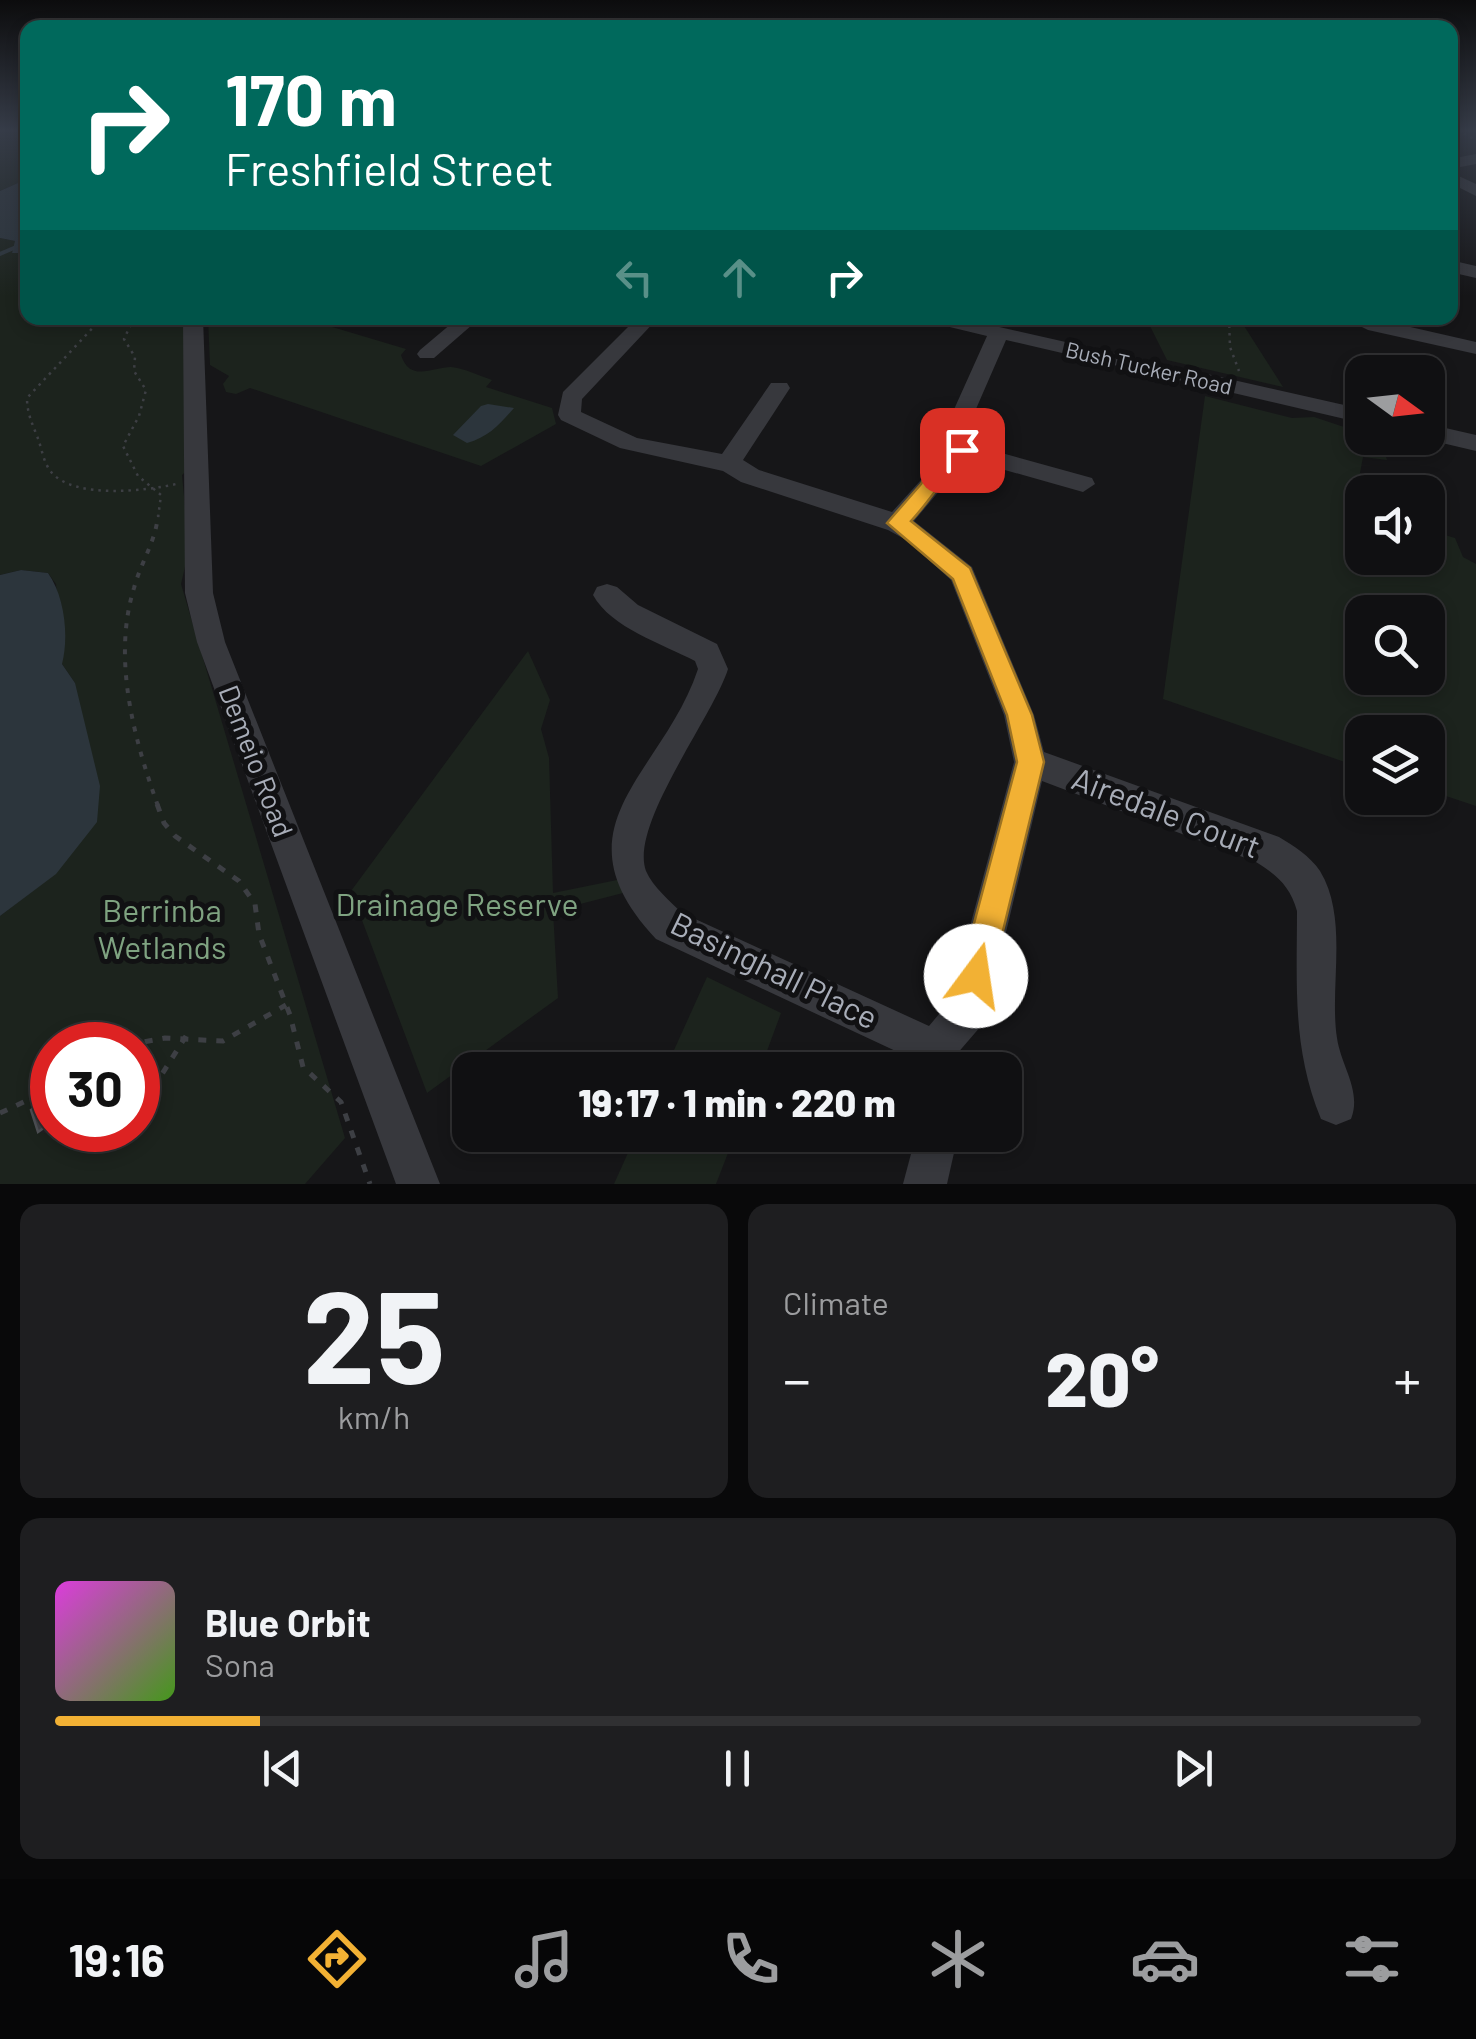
<!DOCTYPE html>
<html lang="en">
<head>
<meta charset="utf-8">
<style>
  body { margin:0; font-family:Barlow,sans-serif; background:#1e1e20; color:#f1f3f6; height:100vh; display:flex; flex-direction:column; font-size:38px; white-space:nowrap }
  * { box-sizing:border-box; margin:0 }
  p { font-size:32px; color:#9c9d9f }
  .icon { flex:none; width:55px; height:55px; fill:none; stroke:currentColor; stroke-width:2; stroke-linecap:round; stroke-linejoin:round }
  .map { position:relative; height:1184px; overflow:hidden }
  .drawer { display:flex; flex-direction:column; gap:20px; padding:20px; background:#09090a; flex:1 }
  .drawer>* { flex:none }
  .top-card { position:absolute; left:20px; top:20px; width:1438px; height:305px; border-radius:20px; box-shadow:0 5px 15px #0003,0 0 0 2px #303032; background:#00695c; color:#fff; overflow:hidden }
  .needle { width:65px; rotate:105deg }
  .fabs { position:absolute; left:1345px; top:355px; display:grid; gap:20px }
  .fabs a { display:grid; place-items:center; width:100px; height:100px; border-radius:20px; background:#101012; box-shadow:0 5px 15px #0003,0 0 0 2px #303032; font-size:50px }
  .speed { position:absolute; left:30px; top:1022px; display:flex; gap:20px; font-size:50px; font-weight:700; text-align:center }
  .speed>* { display:grid; place-content:center; width:130px; height:130px; border-radius:50%; background:#101012; box-shadow:0 5px 15px #0003,0 0 0 2px #303032; line-height:1 }
  .speed .limit { border:15px solid #d22; background:#fff; color:#111 }
  .pin { position:absolute; display:grid; place-items:center; width:85px; height:85px; color:#fff; margin:-42px; border-radius:20px; box-shadow:0 5px 15px #0006 }
  .me { position:absolute; width:110px; margin:-55px; rotate:14deg; stroke-linejoin:round; filter:drop-shadow(0 0 8px #0008) }
  .turn { display:flex; align-items:center; gap:35px; height:210px; padding:0 40px; font-size:45px }
  .turn .icon { width:130px; height:130px; stroke-width:2.5 }
  .turn b { display:block; font-size:70px; line-height:85px }
  .lanes { display:flex; align-items:center; height:95px; padding:0 40px; background:#0003; justify-content:center; gap:50px; direction:ltr }
  .lanes .off { opacity:.35 }
  .big { font-size:75px; font-weight:800; line-height:1.1 }
  .drawer .tile { flex:1; display:flex; flex-direction:column; justify-content:center; gap:15px; min-width:0; padding:0 35px; border-radius:20px; background:#1e1e20 }
  .drawer .dial { align-items:center; gap:0 }
  .dial b { font-size:130px; line-height:1 }
  .song { display:flex; align-items:center; gap:30px }
  .cover { width:120px; height:120px; border-radius:15px; background:linear-gradient(135deg,hsl(300 70% 55%),hsl(100 70% 35%)) }
  .played { height:10px; border-radius:5px; background:linear-gradient(90deg,#f2b134 15%,#303032 15%) }
  .keys { display:flex; justify-content:space-around; direction:ltr }
  .heat { display:flex; justify-content:space-between; align-items:center; font-size:55px; direction:ltr }
  .drawer .tiles { flex:1; display:grid; gap:20px; grid-template-columns:1fr 1fr }
  .tile:last-child { grid-column:span 2 }
  .trip { position:absolute; left:452px; top:1052px; width:570px; height:100px; border-radius:20px; background:#101012; box-shadow:0 5px 15px #0003,0 0 0 2px #303032; font-weight:800; line-height:100px; text-align:center }
  .tab-bar { display:flex; height:160px; justify-content:space-around; align-items:center; background:#060607; color:#9c9d9f }
  .tab-bar .icon { width:70px; height:70px }
  .tab-bar .selected { color:#f2b134 }
  .tab-bar b { font-size:45px; color:#f1f3f6 }
  .map>svg:first-child { display:block }
  .green { fill:#1c231d; fill-rule:evenodd }
  .water { fill:#2c353c }
  .lines { fill:none; stroke-linecap:round; stroke-linejoin:round }
  .stream { stroke:#2c353c; stroke-width:4 }
  .path-far2 { stroke:#3d3f44; stroke-width:2.5; stroke-dasharray:2.5 5; stroke-linecap:butt }
  .path-far1 { stroke:#3d3f44; stroke-width:4; stroke-dasharray:5 8; stroke-linecap:butt }
  .path { stroke:#3d3f44; stroke-width:5; stroke-dasharray:8 10; stroke-linecap:butt }
  .minor { fill:#37383d; fill-rule:evenodd }
  .shaded-wall { fill:#212124 }
  .building { fill:#3f3f44; stroke:#4f5156; stroke-width:2.5 }
  .route { fill:#f2b134; stroke:#9d7322; stroke-width:2.5 }
  .labels { text-anchor:middle; stroke-width:10; stroke-linejoin:round; paint-order:stroke }
  .far-street-label { font-size:22px; fill:#a8adb8; stroke:#111113 }
  .street-label { font-size:28px; fill:#a8adb8; stroke:#111113 }
  .near-street-label { font-size:32px; fill:#a8adb8; stroke:#111113 }
  .near-park-label { font-size:32px; fill:#7fa381; stroke:#111113 }
</style>
</head>
<body>
<div class="map">
<svg width="1476" height="1184" viewBox="0 0 1476 1184">
  <rect width="100%" height="100%" fill="#161618"/>
  <g class="green">
    <polygon points="0,130 27,130 27,179 0,191"/>
    <path d="M0,238L16,241L12,253H27L28,318H187L189,468L182,475L189,549L181,584L345,1138L305,1184H0V916L55,874L75,683L62,664L56,584L48,573L21,570L0,575ZM52,1045H138V1130H52Z"/>
    <path d="M208,318H339L329,326L406,349L401,355C410,383 433,367 451,367C464,368 480,376 492,380L486,387L552,408L556,424L481,466L250,388L236,394L226,392L223,384L229,376L210,365Z"/>
    <polygon points="1146,318 1239,318 1283,387 1167,360"/>
    <path d="M1205,396L1292,418L1314,417L1362,433V438H1380L1387,460L1363,457L1360,473L1394,492H1362V558H1428V530L1455,538L1463,557L1476,564V806L1428,790V732H1362V768L1163,699ZM1362,612H1428V678H1362Z"/>
    <polygon points="528,651 550,700 541,729 549,758 553,893 622,879 623,893 553,911 558,998 427,1093 351,891"/>
    <polygon points="707,977 781,1013 760,1070 665,1070"/>
    <polygon points="636,1135 735,1135 716,1184 614,1184"/>
  </g>
  <g class="water">
    <polygon points="27,179 27,253 12,253 15,241 0,238 0,191"/>
    <path d="M488,404L514,408C500,424 489,437 467,443L453,435L481,406Z"/>
    <path d="M21,570L48,573C65,597 69,637 62,664L75,683L100,786L97,822L56,874L0,916V575Z"/>
  </g>
  <g class="lines">
    <polyline class="stream" points="0,254 28,242"/>
    <g class="path-far2">
      <polyline points="1457,130 1476,140"/>
      <path d="M102,318L27,398C27,413 32,423 37,436C42,448 43,463 52,473C75,499 146,491 176,484"/>
      <polyline points="134,318 124,339 135,357 134,371 146,390 139,416 123,446 138,476 161,495 158,518"/>
      <polyline points="1229,318 1230,347 1239,371"/>
    </g>
    <path class="path-far1" d="M158,806C134,739 112,659 134,588C141,562 155,543 158,516"/>
    <g class="path">
      <polyline points="157,804 164,823 175,836 239,881 255,904 259,934 290,1015 303,1067 341,1102 370,1184"/>
      <polyline points="127,1045 165,1038 223,1041 286,1005"/>
      <polyline points="138,1099 157,1082 186,1036"/>
      <polyline points="0,1113 52,1089"/>
      <polyline points="92,1139 100,1130"/>
    </g>
    <g class="minor">
      <polygon points="1476,154 1476,164 1450,169 1450,159"/>
      <polygon points="1450,172 1476,184 1476,196 1450,183"/>
      <polygon points="1450,260 1476,266 1476,278 1450,272"/>
      <polygon points="183,318 203,318 213,593 225,642 440,1184 396,1184 197,642 185,593"/>
      <polygon points="458,318 480,318 434,358 420,358 417,354 420,350"/>
      <path d="M637,318H658L582,399L581,412L637,438L722,454L771,383H787L790,388L743,460L759,470L892,512L950,448L947,425L987,336L929,322L926,318H960L1362,409V423L1006,340L969,425L973,445L1092,478L1095,484L1083,492L966,459L914,521L972,567L1034,715L1044,752L1279,837C1294,846 1310,856 1320,871C1349,919 1329,986 1337,1038C1341,1066 1362,1091 1351,1119L1336,1125L1321,1119C1292,1048 1297,986 1297,911C1290,886 1277,875 1256,862L1042,781L987,1012L981,1026L956,1055L958,1070H918L917,1061L656,939C550,826 663,775 698,669L695,661C663,644 611,628 593,595L597,587L607,584L617,587L638,605L717,644L728,669C713,717 629,825 646,871C653,887 670,901 682,913L929,1026L950,1001L1014,762L1004,715L951,580L908,541L888,530L741,482L723,471L620,448L561,420L558,415L563,392Z"/>
      <polygon points="1344,318 1371,318 1476,342 1476,354 1368,330"/>
      <polygon points="1428,424 1476,435 1476,451 1421,438 1428,438"/>
      <polygon points="916,1135 958,1135 947,1184 903,1184"/>
    </g>
  </g>
  <polygon class="shaded-wall" points="52,1122 52,1130 56,1130 50,1134 38,1132"/>
  <polygon class="building" points="52,1095 52,1122 38,1132 31,1110"/>
  <linearGradient id="sky" x2="0" y2="1"><stop stop-color="#0c0c0d"/><stop offset="0.44" stop-color="#363c48"/><stop offset="1" stop-color="#363c48" stop-opacity="0"/></linearGradient>
  <rect width="1476" height="296" fill="url(#sky)"/>
  <path class="route" d="M962,444L969,445V455C945,473 932,499 911,521L970,568L1032,715L1044,762L992,976L987,987L976,992L965,987L960,976L1017,762L1007,715L953,579L887,523L921,484L934,461Z"/>
  <g class="labels">
    <g class="far-street-label">
      <text transform="translate(1149 368) rotate(13)" y="8">Bush Tucker Road</text>
    </g>
    <g class="street-label">
      <text transform="translate(256 761) rotate(69)" y="10">Demeio Road</text>
    </g>
    <g class="near-street-label">
      <text transform="translate(1166 813) rotate(21)" y="11">Airedale Court</text>
      <text transform="translate(774 971) rotate(26)" y="11">Basinghall Place</text>
    </g>
    <g class="near-park-label">
      <text x="457" y="916">Drainage Reserve</text>
      <text x="162" y="922">Berrinba<tspan x="162" dy="37">Wetlands</tspan></text>
    </g>
  </g>
</svg>
<div class="fabs">
<a><svg class="needle" viewBox="-14 -14 28 28"><path d="M0-13l5 13h-10z" fill="#e53935"/><path d="M0 13l5-13h-10z" fill="#9c9d9f"/></svg></a>
<a><svg class="icon" aria-label="sound" viewBox="0 0 24 24"><path d="M4 9h4l5-4v14l-5-4H4zM17 9q2 3 0 6"/></svg></a>
<a><svg class="icon" aria-label="search" viewBox="0 0 24 24"><circle cx="10" cy="10" r="6"/><path d="M15 15l6 6"/></svg></a>
<a><svg class="icon" aria-label="layers" viewBox="0 0 24 24"><path d="M12 4l9 5-9 5-9-5zM3 14l9 5 9-5"/></svg></a>
</div>
<div class="speed"><div class="limit">30</div></div>
<div class="pin" style="left:962px;top:450px;background:#d93025"><svg class="icon" aria-label="arrive" viewBox="0 0 24 24"><path d="M6 21V4h12l-3 4 3 4H6"/></svg></div>
<svg class="me" style="left:976px;top:976px" viewBox="-20 -20 40 40"><circle r="19" fill="#fff"/><path d="M0-13L10 11 0 6-10 11z" fill="#f2b134"/></svg>
<div class="trip">19:17 · 1 min · 220 m</div>
<div class="top-card">
<div class="turn"><svg class="icon" aria-label="right" viewBox="0 0 24 24"><path d="M7 20v-9h11M14 6l5 5-5 5"/></svg><div><b>170 m</b>Freshfield Street</div></div>
<div class="lanes"><svg class="icon off" aria-label="left" viewBox="0 0 24 24"><path d="M17 20v-9H6M10 6l-5 5 5 5"/></svg><svg class="icon off" aria-label="ahead" viewBox="0 0 24 24"><path d="M12 20V5M6 11l6-6 6 6"/></svg><svg class="icon" aria-label="right" viewBox="0 0 24 24"><path d="M7 20v-9h11M14 6l5 5-5 5"/></svg></div>
</div>
</div>
<section class="drawer">
<div class="tiles">
<div class="tile dial"><b>25</b><p>km/h</p></div>
<div class="tile"><p>Climate</p>
<div class="heat"><a>−</a><b class="big">20°</b><a>+</a></div>
</div>
<div class="tile">
<div class="song"><i class="cover"></i><div><b>Blue Orbit</b><p>Sona</p></div></div>
<div class="played"></div>
<div class="keys"><svg class="icon" aria-label="previous" viewBox="0 0 24 24"><path d="M18 5L8 12l10 7zM5 5v14"/></svg><svg class="icon" aria-label="pause" viewBox="0 0 24 24"><path d="M8 5v14M16 5v14"/></svg><svg class="icon" aria-label="next" viewBox="0 0 24 24"><path d="M6 5l10 7-10 7zM19 5v14"/></svg></div>
</div>
</div>
</section>
<nav class="tab-bar">
<b>19:16</b>
<svg class="icon selected" aria-label="directions" viewBox="0 0 24 24"><path d="M12 3l9 9-9 9-9-9zM9 14v-3h6M13 9l2 2-2 2"/></svg>
<svg class="icon" aria-label="music" viewBox="0 0 24 24"><path d="M9 18V5l10-2v13"/><circle cx="6" cy="18" r="3"/><circle cx="16" cy="16" r="3"/></svg>
<svg class="icon" aria-label="phone" viewBox="0 0 24 24"><path d="M5 4h4l2 5-3 2q2 4 5 5l2-3 5 2v4C11 20 4 13 5 4z"/></svg>
<svg class="icon" aria-label="climate" viewBox="0 0 24 24"><path d="M12 3v18M4 7l16 10M4 17L20 7"/></svg>
<svg class="icon" aria-label="car" viewBox="0 0 24 24"><path d="M5 17H2v-5l4-1 3-4h7l3 4 3 1v5h-3M9 17h6M6 11h13"/><circle cx="7" cy="17" r="2"/><circle cx="17" cy="17" r="2"/></svg>
<svg class="icon" aria-label="filters" viewBox="0 0 24 24"><path d="M4 7h16M4 17h16"/><circle cx="9" cy="7" r="2"/><circle cx="15" cy="17" r="2"/></svg>
</nav>
</body>
</html>
